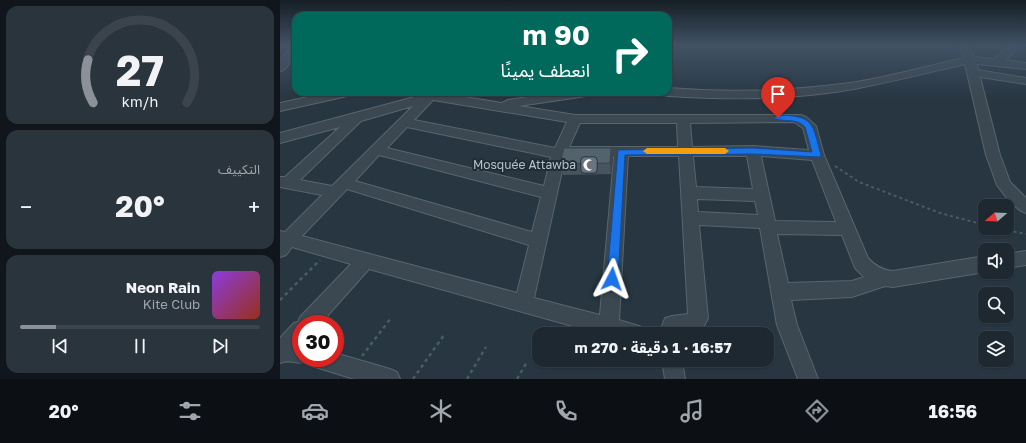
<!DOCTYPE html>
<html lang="ar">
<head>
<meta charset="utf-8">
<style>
  body { margin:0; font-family:"Golos Text","Noto Sans Arabic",sans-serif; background:#2a343d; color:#f1f3f6; direction:rtl; height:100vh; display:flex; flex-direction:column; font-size:15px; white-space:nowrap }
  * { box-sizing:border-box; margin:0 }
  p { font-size:13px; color:#a0a6ab }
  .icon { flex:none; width:22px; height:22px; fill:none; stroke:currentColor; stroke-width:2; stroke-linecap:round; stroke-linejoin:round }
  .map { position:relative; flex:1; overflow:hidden; direction:ltr }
  .sheet { display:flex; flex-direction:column; gap:6px; padding:6px; background:#10161b; width:280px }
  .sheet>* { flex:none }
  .guide { position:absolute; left:12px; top:12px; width:380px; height:84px; border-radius:12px; box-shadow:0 1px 3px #0004,0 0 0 1px #3b444d; direction:rtl; background:#00695c; color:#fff; overflow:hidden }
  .needle { width:26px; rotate:251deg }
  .tools { position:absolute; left:698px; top:199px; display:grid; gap:8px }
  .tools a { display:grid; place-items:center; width:36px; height:36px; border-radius:8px; background:#1d2831; box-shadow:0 1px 3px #0004,0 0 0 1px #3b444d; font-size:20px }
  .speed { position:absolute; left:12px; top:315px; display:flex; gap:8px; font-size:20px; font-weight:700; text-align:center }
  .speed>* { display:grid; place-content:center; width:52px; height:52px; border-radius:50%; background:#1d2831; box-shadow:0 1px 3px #0004,0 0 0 1px #3b444d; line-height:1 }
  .speed .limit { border:6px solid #d22; background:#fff; color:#111 }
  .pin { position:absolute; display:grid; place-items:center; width:34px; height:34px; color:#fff; margin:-41px -17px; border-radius:50% 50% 50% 0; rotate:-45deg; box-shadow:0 0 4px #0007 }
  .pin .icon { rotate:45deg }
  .me { position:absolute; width:44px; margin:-22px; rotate:4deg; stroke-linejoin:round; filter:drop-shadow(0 0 3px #0008) }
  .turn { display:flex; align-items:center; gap:14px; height:84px; padding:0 16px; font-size:18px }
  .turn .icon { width:52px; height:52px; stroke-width:2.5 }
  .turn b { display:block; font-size:28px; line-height:34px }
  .big { font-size:30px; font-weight:700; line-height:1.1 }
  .sheet .widget { flex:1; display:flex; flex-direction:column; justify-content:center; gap:6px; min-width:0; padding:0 14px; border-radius:12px; background:#2a343d }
  .sheet .dial { align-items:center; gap:0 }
  .dial svg { height:104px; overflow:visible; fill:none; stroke:#3b444d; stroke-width:7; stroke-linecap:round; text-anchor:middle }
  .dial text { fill:#f1f3f6; stroke:none }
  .song { display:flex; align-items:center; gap:12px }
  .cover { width:48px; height:48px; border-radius:6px; background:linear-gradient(135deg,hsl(270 70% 55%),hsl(10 70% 35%)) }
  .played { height:4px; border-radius:2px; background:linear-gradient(90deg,#8c9099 15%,#3b444d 15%) }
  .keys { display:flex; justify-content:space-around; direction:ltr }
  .heat { display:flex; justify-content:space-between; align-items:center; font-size:22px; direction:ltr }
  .trip { position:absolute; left:252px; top:327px; width:242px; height:40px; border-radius:12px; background:#1d2831; box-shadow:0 1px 3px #0004,0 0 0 1px #3b444d; font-weight:700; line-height:40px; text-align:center; direction:rtl }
  .tab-bar { display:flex; height:64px; justify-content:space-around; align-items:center; background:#0c1014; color:#a0a6ab }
  .tab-bar .icon { width:28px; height:28px }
  .tab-bar .on { color:#8c9099 }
  .tab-bar b { font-size:18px; color:#f1f3f6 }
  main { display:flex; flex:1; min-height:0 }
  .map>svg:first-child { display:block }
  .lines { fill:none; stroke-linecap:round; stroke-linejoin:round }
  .minor-casing { stroke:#59656e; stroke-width:2 }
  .path-far1 { stroke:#475e5d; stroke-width:2; stroke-dasharray:3 3; stroke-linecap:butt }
  .path { stroke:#475e5d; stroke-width:2.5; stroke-dasharray:3.5 3.5; stroke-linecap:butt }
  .minor { fill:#3b4851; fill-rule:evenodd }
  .wall { fill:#47555f }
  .shaded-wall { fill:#39454d }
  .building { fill:#52636e; stroke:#39454d }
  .route { fill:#1a73e8; stroke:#114b97 }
  .slow { fill:#f59e0b }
  .labels { text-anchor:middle; stroke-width:4; stroke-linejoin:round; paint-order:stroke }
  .poi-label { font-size:12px; fill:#b8c2cb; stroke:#202d36; text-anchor:end }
</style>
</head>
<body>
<main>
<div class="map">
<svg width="746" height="379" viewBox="0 0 746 379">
  <rect width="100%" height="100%" fill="#273641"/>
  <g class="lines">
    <defs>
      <g id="minor">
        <polygon points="12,46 16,46 16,54 4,70 0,71 0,60"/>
        <path d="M679,46H689L694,57L714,59L728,46H739L726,60L746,63V69L697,64L698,70L746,78V84L700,77L720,155L730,182L746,198V213L741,211L729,201L717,185L706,155L685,64C650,72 615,81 579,88C517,100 451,100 388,96L384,95L382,92H388V88C451,93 514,91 577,82C612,76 648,66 684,58Z"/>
        <polygon points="51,92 74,92 72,95 0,111 0,103"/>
        <path d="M153,92L222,103L228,100L282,92H312L310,95L306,96L239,106L295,115H521L526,117L536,126L544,155L588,258C595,266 602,270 613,271L705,256V272L613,287L605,286L572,297L511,300L517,325L538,379H518L497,325L480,228L419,225L428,318C426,322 424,327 421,329C411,335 391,334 379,334L385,318L392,316L408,314L399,156H348L339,320L362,327L365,334H321L89,269L40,324H21V358H55V353L110,369L117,372L120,379H74L29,365L27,361C16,366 12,358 0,363V338L14,323L18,322L20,317L71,264L12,247L6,255L0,257V231L5,232L42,195L0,187V177H5L60,127L0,143V133ZM153,100L287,122L275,148L134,120ZM133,106L52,186L20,180L81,121ZM514,122L523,128L529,150L473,146L412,147L410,123ZM300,123H397L398,147H289ZM127,127L271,157L264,186L107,148ZM99,155L261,197L252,232L75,181ZM413,156H467L473,189L416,187ZM481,156L532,160L556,222L495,221ZM285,157H334L320,315L254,298ZM67,189L249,245L237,293L22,236ZM417,199L475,201L478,215L418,212ZM497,234L562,235L575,268L584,277L572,281L508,283Z"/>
        <polygon points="746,251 746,265 727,268 727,254"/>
        <polygon points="382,360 402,360 405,379 385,379"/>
      </g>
    </defs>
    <use href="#minor" class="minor-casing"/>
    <g class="path-far1">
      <polyline points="555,166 579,182 660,213 705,225"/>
      <polyline points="716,228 746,234"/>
    </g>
    <g class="path">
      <polyline points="0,300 40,260"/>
      <polyline points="82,356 111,318"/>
      <polyline points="133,379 164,335"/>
      <polyline points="187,379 206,347"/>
      <polyline points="237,379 247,362"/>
    </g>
    <use href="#minor" class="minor"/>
  </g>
  <polygon class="wall" points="331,148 332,158 331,174 283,175 280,164"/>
  <polygon class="shaded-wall" points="331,148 332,158 331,174 330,163"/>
  <polygon class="building" points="284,148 331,148 330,163 280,164"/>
  <linearGradient id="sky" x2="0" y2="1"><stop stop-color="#151e24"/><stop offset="0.46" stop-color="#415265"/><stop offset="1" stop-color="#415265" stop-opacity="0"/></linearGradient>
  <rect width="746" height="99" fill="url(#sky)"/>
  <path class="route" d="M498,115C534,116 532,122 541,155L540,157L473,154L345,155L338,279L336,282L332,284L329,282L327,279L338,150L473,148L532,152L525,127C517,118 505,122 495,119L494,118Z"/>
  <polygon class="slow" points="367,148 445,148 449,151 445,154 367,154 363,151"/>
  <defs>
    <symbol id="mosque-square" viewBox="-11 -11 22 22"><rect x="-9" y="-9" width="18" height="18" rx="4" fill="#6b7280" stroke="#202d36"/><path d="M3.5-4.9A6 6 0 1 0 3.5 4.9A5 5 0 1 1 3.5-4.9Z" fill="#fff"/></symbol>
  </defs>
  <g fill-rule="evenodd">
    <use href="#mosque-square" x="299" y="155" width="20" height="20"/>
  </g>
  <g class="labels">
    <g class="poi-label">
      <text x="296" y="169">Mosquée Attawba</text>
    </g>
  </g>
</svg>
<div class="tools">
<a><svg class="needle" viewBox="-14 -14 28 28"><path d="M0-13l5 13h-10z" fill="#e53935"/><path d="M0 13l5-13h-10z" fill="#a0a6ab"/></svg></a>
<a><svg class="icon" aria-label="sound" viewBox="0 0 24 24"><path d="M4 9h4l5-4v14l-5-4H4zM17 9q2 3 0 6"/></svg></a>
<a><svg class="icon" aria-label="search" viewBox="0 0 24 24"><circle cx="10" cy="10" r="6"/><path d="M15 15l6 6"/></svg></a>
<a><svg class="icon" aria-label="layers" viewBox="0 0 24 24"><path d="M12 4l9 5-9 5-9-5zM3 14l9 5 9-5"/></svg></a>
</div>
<div class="speed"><div class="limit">30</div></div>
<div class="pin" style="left:498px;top:118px;background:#d93025"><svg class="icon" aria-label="arrive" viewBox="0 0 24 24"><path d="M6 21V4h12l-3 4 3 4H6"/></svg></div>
<svg class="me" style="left:332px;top:279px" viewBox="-20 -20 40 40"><path d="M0-17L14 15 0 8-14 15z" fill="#1a73e8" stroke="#fff" stroke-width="4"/></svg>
<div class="trip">16:57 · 1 دقيقة · 270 m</div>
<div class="guide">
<div class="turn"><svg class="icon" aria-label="right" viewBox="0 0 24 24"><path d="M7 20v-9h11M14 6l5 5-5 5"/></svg><div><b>90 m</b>انعطف يمينًا</div></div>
</div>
</div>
<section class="sheet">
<div class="widget dial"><svg viewBox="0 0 100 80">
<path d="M14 69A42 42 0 1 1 86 69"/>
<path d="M14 69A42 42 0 0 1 10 36" stroke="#8c9099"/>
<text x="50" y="56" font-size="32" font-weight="700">27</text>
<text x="50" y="72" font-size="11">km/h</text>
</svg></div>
<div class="widget"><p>التكييف</p>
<div class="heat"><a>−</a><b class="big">20°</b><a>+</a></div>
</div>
<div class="widget">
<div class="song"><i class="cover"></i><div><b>Neon Rain</b><p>Kite Club</p></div></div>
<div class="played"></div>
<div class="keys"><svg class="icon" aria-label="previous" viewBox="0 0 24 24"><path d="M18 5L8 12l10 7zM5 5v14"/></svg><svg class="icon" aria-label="pause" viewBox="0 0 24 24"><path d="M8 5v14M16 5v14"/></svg><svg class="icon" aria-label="next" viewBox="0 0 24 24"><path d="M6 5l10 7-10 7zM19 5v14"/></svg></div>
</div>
</section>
</main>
<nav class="tab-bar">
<b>16:56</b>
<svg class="icon on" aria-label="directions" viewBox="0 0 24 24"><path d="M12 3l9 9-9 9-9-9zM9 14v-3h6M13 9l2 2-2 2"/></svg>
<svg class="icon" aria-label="music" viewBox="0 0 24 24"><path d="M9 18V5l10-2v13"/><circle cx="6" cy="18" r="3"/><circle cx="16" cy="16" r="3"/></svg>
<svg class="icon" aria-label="phone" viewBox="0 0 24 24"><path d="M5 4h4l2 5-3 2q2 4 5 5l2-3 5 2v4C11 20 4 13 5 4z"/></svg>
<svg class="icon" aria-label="climate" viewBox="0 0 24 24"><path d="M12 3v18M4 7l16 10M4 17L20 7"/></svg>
<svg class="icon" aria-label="car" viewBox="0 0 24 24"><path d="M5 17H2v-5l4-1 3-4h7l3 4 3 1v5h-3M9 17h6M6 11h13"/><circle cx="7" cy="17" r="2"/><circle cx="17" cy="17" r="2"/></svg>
<svg class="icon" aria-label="filters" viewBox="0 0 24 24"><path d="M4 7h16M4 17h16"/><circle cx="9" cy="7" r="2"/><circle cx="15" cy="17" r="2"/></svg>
<b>20°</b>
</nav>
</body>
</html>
